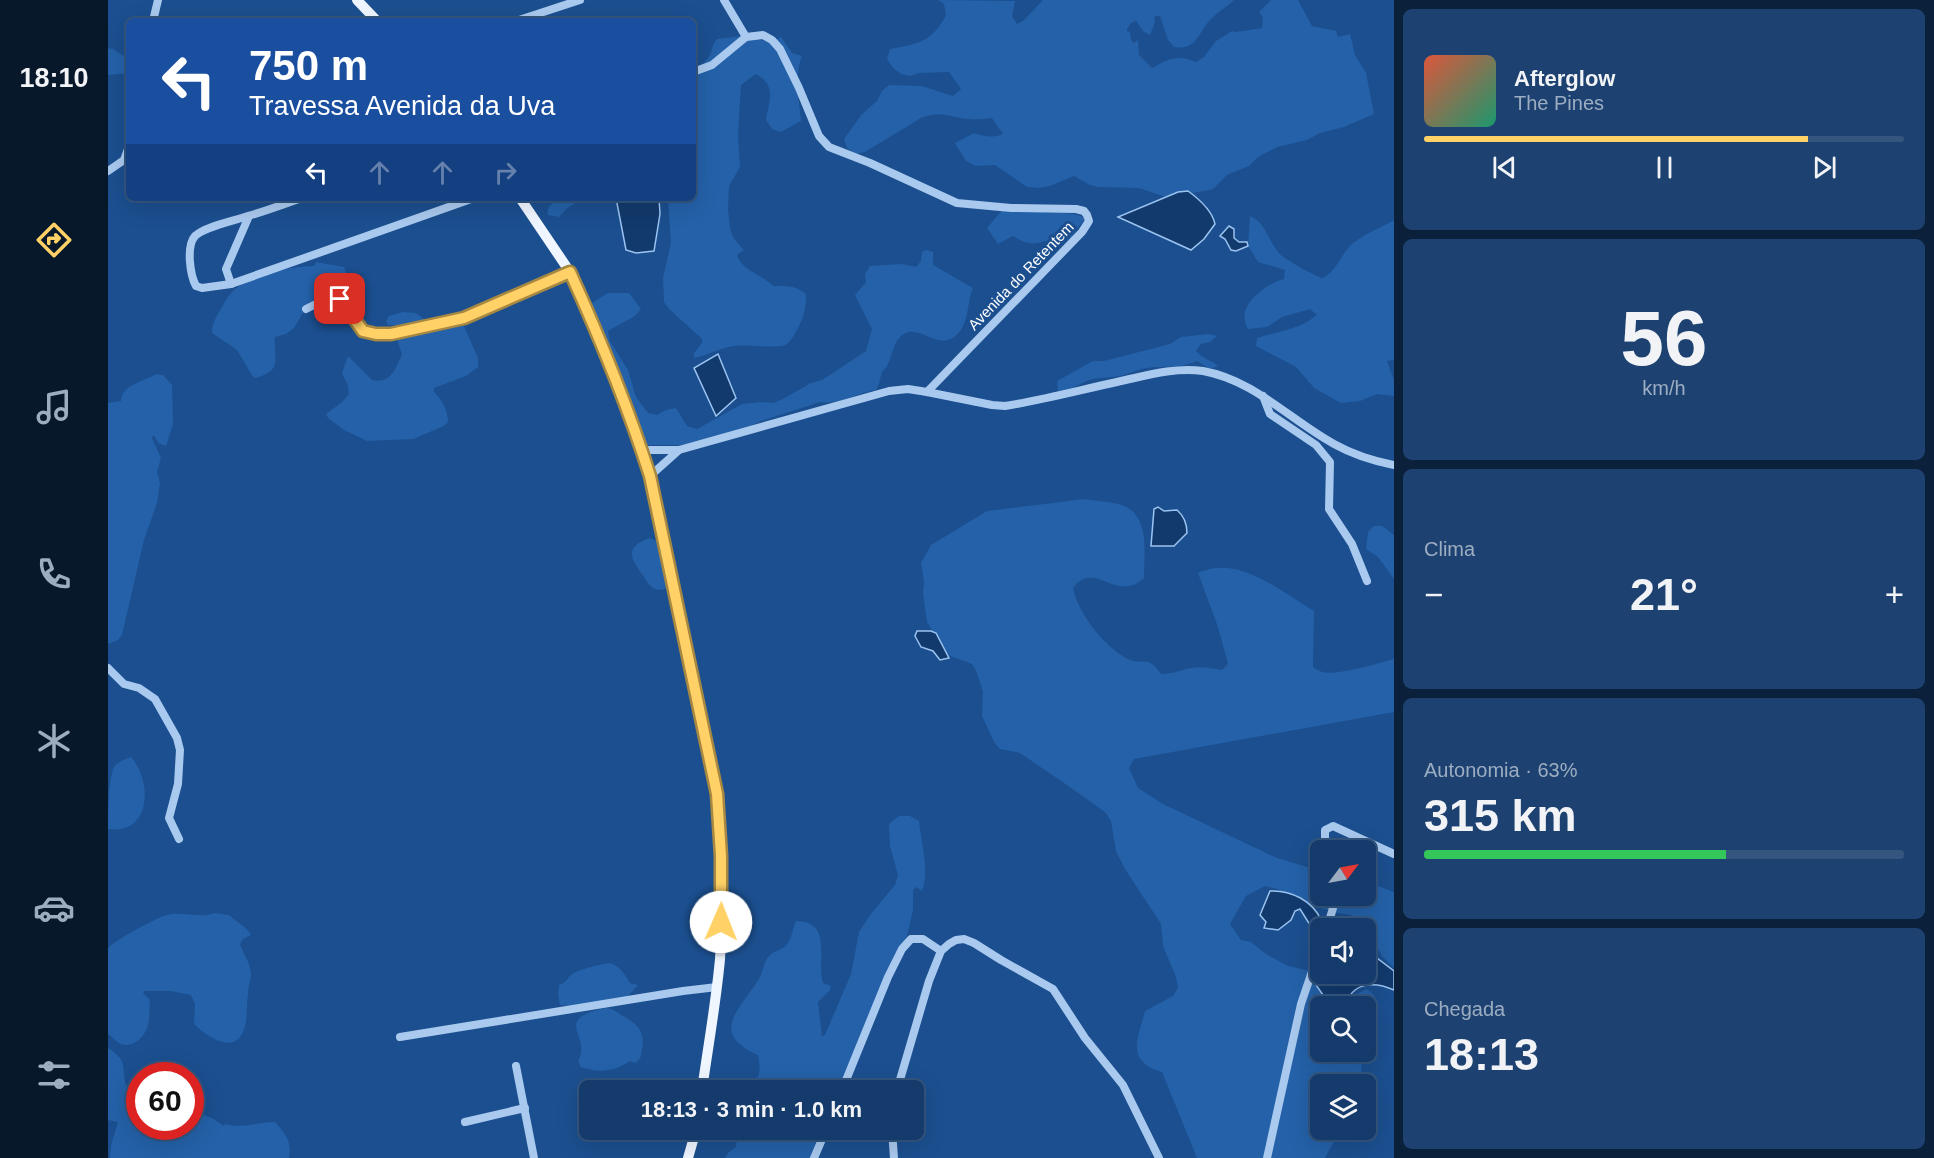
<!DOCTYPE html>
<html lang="pt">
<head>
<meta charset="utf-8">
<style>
  body { margin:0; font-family:Helvetica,sans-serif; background:#1d4271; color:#f1f3f6; height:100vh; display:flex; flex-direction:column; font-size:22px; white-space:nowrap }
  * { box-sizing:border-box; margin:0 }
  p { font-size:20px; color:#9dadc1 }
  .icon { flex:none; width:33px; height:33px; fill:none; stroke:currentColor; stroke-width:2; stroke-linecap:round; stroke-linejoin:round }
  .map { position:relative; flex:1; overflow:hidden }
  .side { display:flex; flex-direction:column; gap:9px; padding:9px; background:#0b203b; width:540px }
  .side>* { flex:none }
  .hud { position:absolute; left:18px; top:18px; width:570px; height:183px; border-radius:9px; box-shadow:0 6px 24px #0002,0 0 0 2px #33557e; background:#1a4fa0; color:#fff; overflow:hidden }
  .needle { width:39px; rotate:58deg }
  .fabs { position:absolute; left:1202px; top:840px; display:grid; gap:12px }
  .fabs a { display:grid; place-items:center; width:66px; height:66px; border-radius:9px; background:#143b6b; box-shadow:0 6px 24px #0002,0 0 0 2px #33557e; font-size:30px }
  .speed { position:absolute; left:18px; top:1062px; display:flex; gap:12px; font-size:30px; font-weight:700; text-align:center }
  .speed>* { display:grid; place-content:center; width:78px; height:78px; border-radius:50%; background:#143b6b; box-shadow:0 6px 24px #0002,0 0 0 2px #33557e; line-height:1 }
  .speed .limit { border:9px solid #d22; background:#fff; color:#111 }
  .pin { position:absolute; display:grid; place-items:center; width:51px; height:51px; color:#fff; margin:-26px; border-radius:12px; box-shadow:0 3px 9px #0006 }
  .me { position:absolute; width:66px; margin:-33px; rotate:1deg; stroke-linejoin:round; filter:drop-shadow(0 0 4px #0008) }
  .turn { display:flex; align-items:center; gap:21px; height:126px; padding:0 24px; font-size:27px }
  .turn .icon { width:78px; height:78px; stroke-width:2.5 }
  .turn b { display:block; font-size:42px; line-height:51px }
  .lanes { display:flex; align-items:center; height:57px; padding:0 24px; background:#0003; justify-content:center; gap:30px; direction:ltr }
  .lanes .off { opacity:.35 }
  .big { font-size:45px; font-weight:700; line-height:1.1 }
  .side .widget { flex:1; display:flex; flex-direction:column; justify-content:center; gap:9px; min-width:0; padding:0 21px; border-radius:9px; background:#1d4271 }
  .side .dial { align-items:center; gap:0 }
  .dial b { font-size:78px; line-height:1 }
  .song { display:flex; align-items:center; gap:18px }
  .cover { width:72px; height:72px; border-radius:9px; background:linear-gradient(135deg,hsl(10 70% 55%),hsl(160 70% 35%)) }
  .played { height:6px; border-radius:3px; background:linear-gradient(90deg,#ffd166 80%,#33557e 80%) }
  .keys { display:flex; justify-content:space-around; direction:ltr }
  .heat { display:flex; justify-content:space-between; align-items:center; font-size:33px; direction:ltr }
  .charge { height:9px; border-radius:4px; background:linear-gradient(90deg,#34c759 63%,#33557e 0) }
  .trip { position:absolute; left:471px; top:1080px; width:345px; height:60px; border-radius:9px; background:#143b6b; box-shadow:0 6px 24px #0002,0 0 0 2px #33557e; font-weight:700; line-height:60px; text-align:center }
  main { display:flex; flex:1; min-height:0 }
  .tabs { display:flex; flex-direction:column; width:108px; justify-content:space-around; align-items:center; background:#08182b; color:#9dadc1 }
  .tabs .icon { width:42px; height:42px }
  .tabs .current { color:#ffd166 }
  .tabs b { font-size:27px; color:#f1f3f6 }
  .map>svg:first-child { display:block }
  .green { fill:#2461a8 }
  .water { fill:#123a6d; stroke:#9cc4f0; stroke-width:1.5 }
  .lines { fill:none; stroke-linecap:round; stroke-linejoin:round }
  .minor { stroke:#a9c9ee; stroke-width:8 }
  .major { stroke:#f0f6ff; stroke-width:10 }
  .route-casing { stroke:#a68842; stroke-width:15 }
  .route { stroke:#ffd166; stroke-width:10 }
  .labels { text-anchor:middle; stroke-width:6; stroke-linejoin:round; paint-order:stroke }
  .street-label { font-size:15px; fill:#fff; stroke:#1b4f8f }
</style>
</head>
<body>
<main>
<nav class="tabs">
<b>18:10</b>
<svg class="icon current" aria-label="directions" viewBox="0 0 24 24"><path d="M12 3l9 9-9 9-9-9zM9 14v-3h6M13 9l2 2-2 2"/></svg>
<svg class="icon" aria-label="music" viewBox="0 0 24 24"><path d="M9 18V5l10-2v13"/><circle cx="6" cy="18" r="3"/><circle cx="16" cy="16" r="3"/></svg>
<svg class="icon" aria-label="phone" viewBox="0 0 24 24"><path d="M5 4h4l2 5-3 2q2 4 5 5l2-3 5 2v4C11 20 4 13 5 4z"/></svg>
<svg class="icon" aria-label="climate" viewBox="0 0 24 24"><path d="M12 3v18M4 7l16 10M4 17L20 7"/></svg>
<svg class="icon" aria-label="car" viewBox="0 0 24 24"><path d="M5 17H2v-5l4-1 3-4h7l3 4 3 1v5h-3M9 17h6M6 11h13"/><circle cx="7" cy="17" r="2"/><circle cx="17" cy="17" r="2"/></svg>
<svg class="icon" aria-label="filters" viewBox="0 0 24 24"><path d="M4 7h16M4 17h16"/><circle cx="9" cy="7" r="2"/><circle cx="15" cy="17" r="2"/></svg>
</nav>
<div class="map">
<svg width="1286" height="1158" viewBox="0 0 1286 1158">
  <rect width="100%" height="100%" fill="#1b4f8f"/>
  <g class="green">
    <path d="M830,0L907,1L904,16L909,24L915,21L935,0H1126C1119,7 1111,11 1104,18C1090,31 1090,51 1066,47L1060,40L1052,16H1048L1046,18L1047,22L1042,35L1036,32L1028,21L1023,23L1019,29V31L1022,32L1023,40L1026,43L1030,40L1031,55L1044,68C1060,59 1070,54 1088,62L1096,57L1108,41L1124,31L1128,32L1154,28L1155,17L1151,12L1163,0H1190L1204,26L1228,31L1230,37L1242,34L1247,55L1258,73L1266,114L1236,127L1212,133L1199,140L1169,147L1150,157L1141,166L1119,175L1105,189L1060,198L1031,188L990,187L982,185L966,176L942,186L931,188L919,187L887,165L867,166L858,161L847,143L866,133C877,137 884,138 895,134L884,118C876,119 868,120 860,119C840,117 834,110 813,118L757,152L747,154L739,148L736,139L754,114L769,101L774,91L781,85L814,86L845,96L853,89L841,72L811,73L802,76L793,74L785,68L779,59L782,49C810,44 824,42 838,15L836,4Z"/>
    <path d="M633,36L664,42L673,37L684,53L694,56C686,75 691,101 693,121L673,132L664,129L658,120C661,100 669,86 648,74L633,85L630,135L632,167L621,186L620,209L622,229L626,239L636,250L629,255C634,271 655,275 665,286C678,286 687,285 698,294C698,309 696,317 689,330C686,335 683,342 677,345C668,349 639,344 626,346C611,348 599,356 586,358V353L594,343V339L561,309L556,302L555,278L563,243L560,198H585V77L602,55L606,43L609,39Z"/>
    <polygon points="0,48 5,49 21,59 21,73 0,75"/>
    <path d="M459,198H511L469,202L459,208L451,217L440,215C438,203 449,201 459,198Z"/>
    <path d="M924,208C940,218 958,208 977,218L964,237L943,251L937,241C923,246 917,243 905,236L890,244L879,228L895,209Z"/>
    <path d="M1142,216C1158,222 1161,243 1172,254C1178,260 1205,275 1214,278C1229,272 1233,253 1245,243C1258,233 1272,228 1286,220V360L1279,361L1286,380V396L1269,394L1252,401L1233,403L1206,388L1188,367L1148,346L1149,338C1170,331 1191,330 1209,315L1202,309L1174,317L1159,327L1140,329C1126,307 1157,284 1176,279L1177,270L1150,262L1140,246Z"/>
    <path d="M818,250L825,252V265L865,288C858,304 862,333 840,340C824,345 807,322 792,337C785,344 784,357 779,366C778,368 774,371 774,373C771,380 772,384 768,390C749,393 731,405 712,402L653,421L635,430L590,445H538L476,322V312L482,304L500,293H521L533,309L527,316L500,331L502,341L520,370L528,397L540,413L549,415L558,410L568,408L579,426L589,429L634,404L654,402L665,403L675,399L703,383L714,380L758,351L764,329L747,295L758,282L757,274L762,266L794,264L808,267L813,261L814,252Z"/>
    <path d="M208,262L236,267L240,278L254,287C241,298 216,301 200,304L186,328L178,334L167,337C165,359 176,370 148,378L145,377L129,350L104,333C104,325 107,319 111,312C116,304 120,295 127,289C144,274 185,266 206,266Z"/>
    <path d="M295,312L308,313L320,322L355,324L370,358V367L358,376L326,388V392C334,399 340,411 340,422L336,426L305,439L259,441L236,430L220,418L218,414L234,402L241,394L240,386L234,373L240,356L264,380C283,384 288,368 294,354L289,340L295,326L280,325L278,321L281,316Z"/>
    <path d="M1100,334L1109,336L1102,342L1093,344L1088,351C1095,359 1103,360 1110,366L1102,369L1089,361C1068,370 1059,365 1039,368C1030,369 1021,374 1012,376C1003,378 994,377 985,379C972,382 964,391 950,392L949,381L985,361H996L1062,344L1073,337Z"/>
    <path d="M48,374L55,375L64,385L65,424L58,446L50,443L46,435L44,438L53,458L49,472L52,483L49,503L36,540L14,635L10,640L0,644V403L13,401C14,384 36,382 48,374Z"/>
    <path d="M977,499C987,501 999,501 1010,504C1043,512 1036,551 1036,578C1008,604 987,559 965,588C970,613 995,645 1018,658C1034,667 1040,653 1053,674C1065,674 1073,670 1083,668C1093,666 1104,668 1114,670L1120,664L1110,627L1090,573C1130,554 1172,591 1206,611L1205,667C1208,669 1211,671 1214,672C1229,676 1271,663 1286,659V712L1026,759L1021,768L1030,788L1055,804L1169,858L1199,867L1212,866V896H1257V881L1286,892V968L1274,956L1257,926L1243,915L1229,913L1198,903L1169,889L1157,886L1138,896L1122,924L1133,940L1143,942L1158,954L1180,966L1202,971L1214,985L1215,1005L1212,1006V1052H1254L1253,1084H1212V1130H1232L1217,1158H1089L1054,1072C1017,1061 1030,1039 1037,1011L1065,996L1070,987L1068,977L1055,946L1053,924L1017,869L1008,851L1003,821L997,812L956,783L912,753L892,749L886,742L874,716L875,692L869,673L864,664L842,656L836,649L819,622L815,593L816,582L813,563L823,545L879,511Z"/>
    <polygon points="1266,526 1274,526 1286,535 1286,579 1270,557 1258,549 1260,532"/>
    <path d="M541,538C561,542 559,571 562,587C556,589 553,591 547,589C541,586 538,580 534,574C521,556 518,547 541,538Z"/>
    <path d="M23,757C45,782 43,835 0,829C0,812 0,781 6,767C10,762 17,759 23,757Z"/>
    <path d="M791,816H802L811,821C813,843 822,870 814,891L808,887L805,890V910L799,936L770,992L759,1036L739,1090H635C653,1081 653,1073 650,1055C598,1032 635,1007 652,977C655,970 656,962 661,956C666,950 676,950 680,943C684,936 685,928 688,921C726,921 708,962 715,983L723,986L722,990L710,1002L714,1036L717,1035L743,974L751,932L762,915L787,885L790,875L782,846L781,824Z"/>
    <path d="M107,913L121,915C128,922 138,926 143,935L135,939L132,944C136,955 142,962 143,974C143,980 140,987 140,993C139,1002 139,1012 138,1021C132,1058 103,1040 86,1024L87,1004L83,995L63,991H37L35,993L42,1000C41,1008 42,1018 40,1025C37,1037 24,1050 11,1043C7,1041 4,1036 0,1034V948C9,939 53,914 65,914C80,913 93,918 107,913Z"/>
    <path d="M501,963C512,966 516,973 522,983L530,985L519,997L475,1007L452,1005L450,993L451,985C459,983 459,977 466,973C476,968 489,965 501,963Z"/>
    <polygon points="1259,989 1267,996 1257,1013 1257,1006 1236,1006 1238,999"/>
    <path d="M498,1008C507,1009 508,1012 515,1016C535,1027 538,1036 532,1059L527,1063L522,1061C507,1072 490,1073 473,1067L470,1061C485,1037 442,1019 498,1008Z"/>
    <path d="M0,1048C21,1062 13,1065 18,1085L27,1091H31L32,1126H82L83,1110L104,1118L116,1126L117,1124C135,1129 149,1122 167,1122C178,1134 184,1142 181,1158H2L3,1145L10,1122L0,1120Z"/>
    <polygon points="630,1130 721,1130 706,1158 617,1158 621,1152 628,1147"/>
  </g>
  <g class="water">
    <path d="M1080,191C1091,199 1104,210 1107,224L1096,239L1083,250L1010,217L1070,192Z"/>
    <polygon points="508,198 551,198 552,214 546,251 528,253 518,250"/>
    <polygon points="1121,226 1126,229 1126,238 1131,242 1139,242 1140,246 1128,251 1123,250 1117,239 1112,236"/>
    <polygon points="610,354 628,398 608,416 586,368"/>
    <path d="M1050,507L1056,511L1069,510C1076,516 1079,524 1079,533L1066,546H1043L1046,509Z"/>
    <polygon points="809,631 823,631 828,633 841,658 832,660 825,651 813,647 807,636"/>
    <path d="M1162,891C1183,890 1205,901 1213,920L1204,928L1192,909L1187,911L1183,920L1170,930L1156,928L1158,922L1152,915Z"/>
    <polygon points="1235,919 1251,928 1225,928 1228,922"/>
    <path d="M1257,932L1263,936L1269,958L1286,971V990C1266,981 1243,982 1238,1006H1225V1004L1217,998L1204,979L1212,960V974H1257Z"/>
  </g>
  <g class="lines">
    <g class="minor">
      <polyline points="616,0 638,37"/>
      <polyline points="45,21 50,0"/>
      <polyline points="408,21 472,0"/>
      <polyline points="585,72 604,65 638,37 655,35 664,40 672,49 691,88 711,136 721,147 762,163 849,203 903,208 968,209 976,211 979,215 981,221 974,232 819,392"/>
      <polyline points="0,171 16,160 21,146"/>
      <path d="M194,198C176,204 158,211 140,216C126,221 98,226 87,236C78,246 82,275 88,286L94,288L123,284L366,198"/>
      <polyline points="123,284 118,269 141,216"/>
      <polyline points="198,309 218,299 232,299 255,331 268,334 283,334 356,318 462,272"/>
      <polyline points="1155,396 1162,414 1208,445 1222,462 1221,509 1244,544 1259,581"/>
      <path d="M533,450H571L781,391L800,389L819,392L884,405L897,406C935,400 972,390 1009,382C1037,376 1065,367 1095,371C1146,380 1182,420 1226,444C1244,454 1265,461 1286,465"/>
      <polyline points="542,476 571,450"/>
      <polyline points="0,668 16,684 31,688 47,699 69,738 72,750 70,784 61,818 71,839"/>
      <polyline points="1217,850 1217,830 1225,826 1286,854"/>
      <polyline points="1219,928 1225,908 1225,896"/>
      <polyline points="292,1037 575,991 609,987"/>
      <polyline points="408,1066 426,1158"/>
      <polyline points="734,1090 780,977 794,949 803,939 815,939 833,951"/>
      <polyline points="789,1090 821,981 833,951 841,944 848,940 856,939 866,943 893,960 945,989 977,1038 1015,1085 1051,1158"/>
      <polyline points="357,1122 417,1108"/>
      <polyline points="784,1130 786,1158"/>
      <polyline points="706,1158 718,1130"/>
      <polyline points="1159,1158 1193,1004 1212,948"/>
    </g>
    <g class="major">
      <polyline points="249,0 269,21"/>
      <path d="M412,198L462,272L477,305L533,450L550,513L603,763C615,827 617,895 612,959C608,1003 600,1047 594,1090"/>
      <polyline points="580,1158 588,1130"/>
    </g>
  </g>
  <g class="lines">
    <defs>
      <path id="route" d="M232,299L255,331L268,334H283L356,318L462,272C492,338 520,407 542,476L609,794L613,856V922"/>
    </defs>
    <use href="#route" class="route-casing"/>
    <use href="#route" class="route"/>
  </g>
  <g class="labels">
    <g class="street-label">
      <text transform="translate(913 276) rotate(-46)" y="5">Avenida do Retentem</text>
    </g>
  </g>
</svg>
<div class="fabs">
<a><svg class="needle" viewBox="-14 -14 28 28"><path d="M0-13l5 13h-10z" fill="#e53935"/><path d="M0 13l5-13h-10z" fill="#9dadc1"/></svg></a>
<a><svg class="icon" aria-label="sound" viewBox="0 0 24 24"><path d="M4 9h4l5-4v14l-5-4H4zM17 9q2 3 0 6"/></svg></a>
<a><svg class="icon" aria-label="search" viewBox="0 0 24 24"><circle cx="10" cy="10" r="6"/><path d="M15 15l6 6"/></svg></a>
<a><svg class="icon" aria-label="layers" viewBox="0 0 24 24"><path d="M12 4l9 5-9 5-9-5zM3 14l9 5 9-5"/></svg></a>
</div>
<div class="speed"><div class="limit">60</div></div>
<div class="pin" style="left:232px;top:299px;background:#d93025"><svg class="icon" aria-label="arrive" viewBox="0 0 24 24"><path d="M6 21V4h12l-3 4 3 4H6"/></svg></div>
<svg class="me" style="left:613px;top:922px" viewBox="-20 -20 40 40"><circle r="19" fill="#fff"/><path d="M0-13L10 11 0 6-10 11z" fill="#ffd166"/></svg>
<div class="trip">18:13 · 3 min · 1.0 km</div>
<div class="hud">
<div class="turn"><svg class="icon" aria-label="left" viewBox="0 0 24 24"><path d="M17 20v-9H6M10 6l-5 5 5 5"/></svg><div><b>750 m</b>Travessa Avenida da Uva</div></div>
<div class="lanes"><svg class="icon" aria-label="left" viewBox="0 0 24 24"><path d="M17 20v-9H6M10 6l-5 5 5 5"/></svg><svg class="icon off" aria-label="ahead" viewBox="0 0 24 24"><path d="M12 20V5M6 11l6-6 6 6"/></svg><svg class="icon off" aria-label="ahead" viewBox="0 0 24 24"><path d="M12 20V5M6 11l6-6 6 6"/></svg><svg class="icon off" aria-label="right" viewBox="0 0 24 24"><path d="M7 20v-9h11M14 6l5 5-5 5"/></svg></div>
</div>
</div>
<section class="side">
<div class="widget">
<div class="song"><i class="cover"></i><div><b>Afterglow</b><p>The Pines</p></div></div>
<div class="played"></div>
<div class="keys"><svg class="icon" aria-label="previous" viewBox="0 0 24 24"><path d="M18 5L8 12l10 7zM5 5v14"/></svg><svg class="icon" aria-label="pause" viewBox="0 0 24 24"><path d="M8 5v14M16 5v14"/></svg><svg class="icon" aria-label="next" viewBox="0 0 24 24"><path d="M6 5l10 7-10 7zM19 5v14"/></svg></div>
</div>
<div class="widget dial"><b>56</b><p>km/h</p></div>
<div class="widget"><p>Clima</p>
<div class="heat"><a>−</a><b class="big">21°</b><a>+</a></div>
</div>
<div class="widget"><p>Autonomia · 63%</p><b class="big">315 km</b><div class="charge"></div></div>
<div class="widget"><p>Chegada</p><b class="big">18:13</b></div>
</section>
</main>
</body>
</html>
